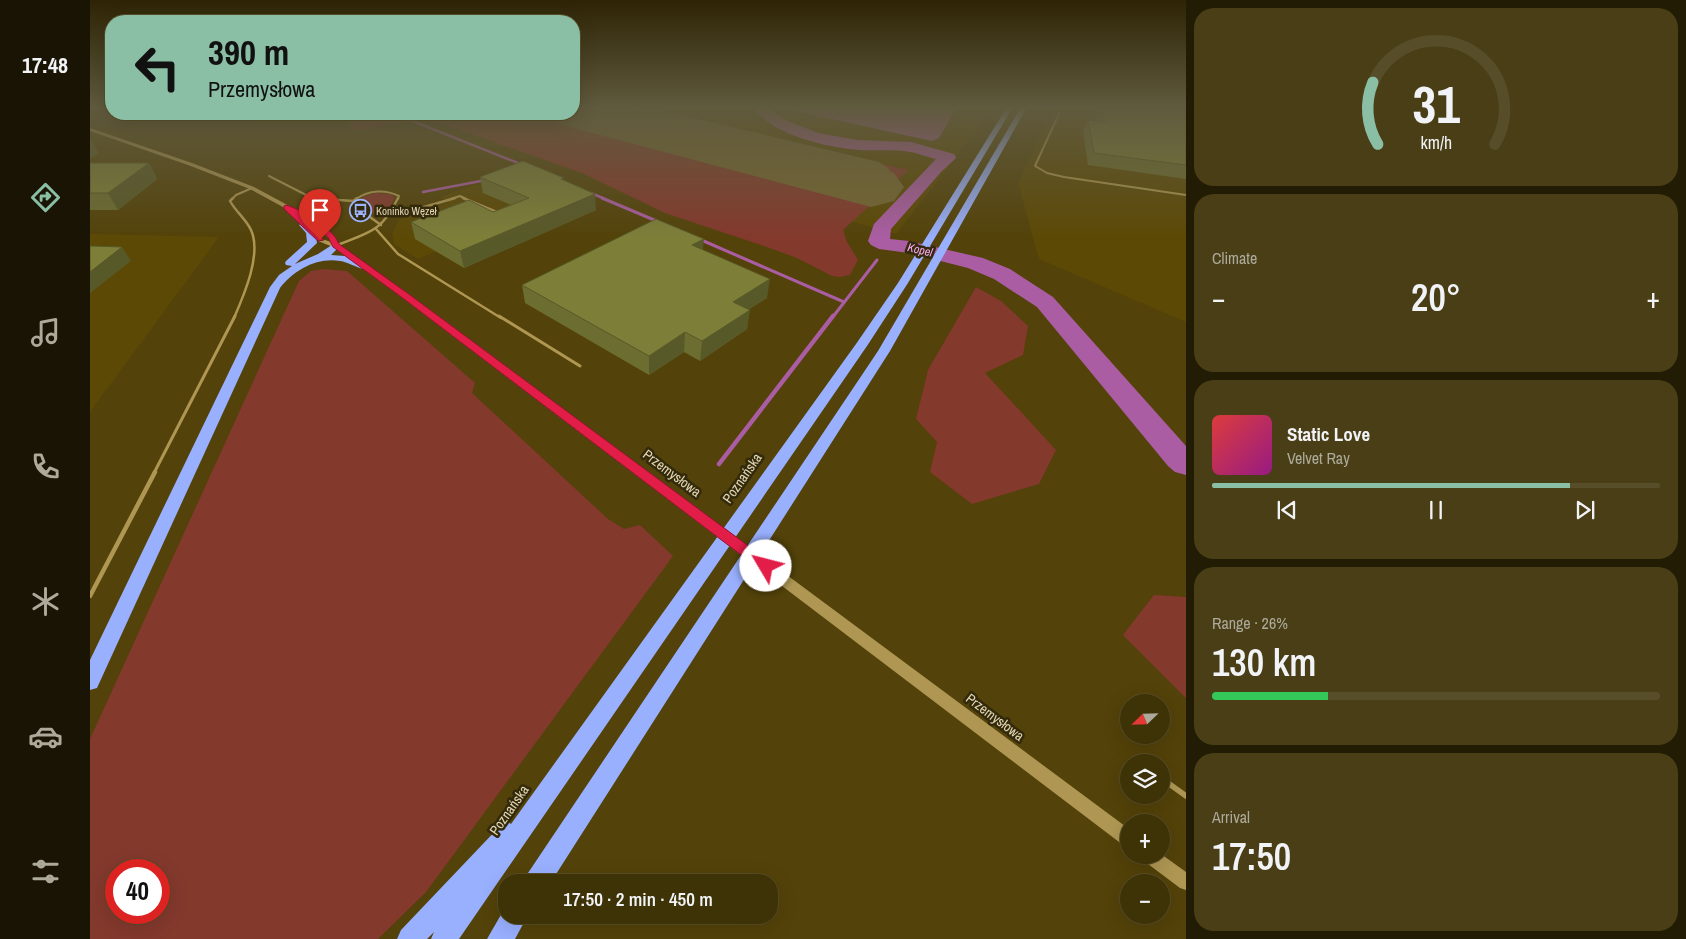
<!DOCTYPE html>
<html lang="en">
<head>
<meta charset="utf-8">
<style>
  body { margin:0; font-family:"Archivo Narrow",sans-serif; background:#493e15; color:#f1f3f6; height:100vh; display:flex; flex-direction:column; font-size:19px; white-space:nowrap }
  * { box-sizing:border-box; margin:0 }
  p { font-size:16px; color:#adaa9b }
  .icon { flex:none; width:28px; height:28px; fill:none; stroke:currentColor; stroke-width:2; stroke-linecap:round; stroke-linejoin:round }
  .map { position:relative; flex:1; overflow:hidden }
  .details { display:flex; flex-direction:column; gap:8px; padding:8px; background:#221c04; width:500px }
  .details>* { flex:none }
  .top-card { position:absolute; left:15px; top:15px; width:475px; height:105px; border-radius:20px; box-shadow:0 5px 20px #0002,0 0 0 1px #574d28; background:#8abfa5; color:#111; overflow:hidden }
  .needle { width:32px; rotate:247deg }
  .buttons { position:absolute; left:1030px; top:694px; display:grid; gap:10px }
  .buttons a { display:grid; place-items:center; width:50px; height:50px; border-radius:50%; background:#3e3207; box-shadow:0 5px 20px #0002,0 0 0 1px #574d28; font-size:25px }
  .speed { position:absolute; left:15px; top:859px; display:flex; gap:10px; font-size:25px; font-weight:700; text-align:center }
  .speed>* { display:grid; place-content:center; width:65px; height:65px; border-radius:50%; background:#3e3207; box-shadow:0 5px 20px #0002,0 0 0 1px #574d28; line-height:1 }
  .speed .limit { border:8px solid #d22; background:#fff; color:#111 }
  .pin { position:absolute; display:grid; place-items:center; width:42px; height:42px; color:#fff; margin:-51px -21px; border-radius:50% 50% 50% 0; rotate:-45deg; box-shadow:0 0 5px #0007 }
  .pin .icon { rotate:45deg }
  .me { position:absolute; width:55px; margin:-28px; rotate:307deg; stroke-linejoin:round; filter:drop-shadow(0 0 4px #0008) }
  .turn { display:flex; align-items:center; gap:18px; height:105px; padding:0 20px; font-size:22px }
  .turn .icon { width:65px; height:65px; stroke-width:2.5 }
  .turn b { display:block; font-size:35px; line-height:42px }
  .big { font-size:38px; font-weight:600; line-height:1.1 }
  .details .tile { flex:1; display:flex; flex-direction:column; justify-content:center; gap:8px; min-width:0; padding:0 18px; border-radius:20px; background:#493e15 }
  .details .dial { align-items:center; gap:0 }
  .dial svg { height:130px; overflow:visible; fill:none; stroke:#574d28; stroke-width:7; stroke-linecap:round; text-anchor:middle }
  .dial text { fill:#f1f3f6; stroke:none }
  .song { display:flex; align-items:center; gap:15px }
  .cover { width:60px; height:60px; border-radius:8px; background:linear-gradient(135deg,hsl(0 70% 55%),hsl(310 70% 35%)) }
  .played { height:5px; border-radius:2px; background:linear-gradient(90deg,#8abfa5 80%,#574d28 80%) }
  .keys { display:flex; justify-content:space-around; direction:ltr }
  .heat { display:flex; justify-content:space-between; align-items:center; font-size:28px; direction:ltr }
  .charge { height:8px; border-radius:4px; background:linear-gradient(90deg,#34c759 26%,#574d28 0) }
  .trip { position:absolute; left:408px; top:874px; width:280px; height:50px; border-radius:20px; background:#3e3207; box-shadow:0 5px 20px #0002,0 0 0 1px #574d28; font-weight:600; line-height:50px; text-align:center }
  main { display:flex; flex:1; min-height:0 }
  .tabs { display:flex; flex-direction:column; width:90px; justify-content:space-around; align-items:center; background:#191403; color:#adaa9b }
  .tabs .icon { width:35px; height:35px }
  .tabs .on { color:#8abfa5 }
  .tabs b { font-size:22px; color:#f1f3f6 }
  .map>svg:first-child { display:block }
  .built { fill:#5c4905 }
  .green { fill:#84392d; fill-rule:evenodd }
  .water { fill:#ab5da4 }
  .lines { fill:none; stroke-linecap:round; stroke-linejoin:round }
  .stream-far2 { stroke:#ab5da4; stroke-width:2.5 }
  .stream-far1 { stroke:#ab5da4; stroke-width:3 }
  .stream { stroke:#ab5da4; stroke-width:4.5 }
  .river { fill:#ab5da4; fill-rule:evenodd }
  .taxiway { fill:#766632; fill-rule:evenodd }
  .runway { fill:#766632; fill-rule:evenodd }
  .lane-far4 { stroke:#af9753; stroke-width:2 }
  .lane-far3 { stroke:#af9753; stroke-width:2.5 }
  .lane-far2 { stroke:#af9753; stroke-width:3 }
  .lane-far1 { stroke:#af9753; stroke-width:4.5 }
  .lane { stroke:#af9753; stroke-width:5.5 }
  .secondary { fill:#af9753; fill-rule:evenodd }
  .highway { fill:#99b0ff; fill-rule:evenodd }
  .wall { fill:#6c6d31 }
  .shaded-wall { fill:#585928 }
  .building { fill:#7d7f39; stroke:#585928 }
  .route { fill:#e11d48; stroke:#92132f }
  .labels { text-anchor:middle; stroke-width:5; stroke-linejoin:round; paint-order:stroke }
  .far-poi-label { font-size:11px; fill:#e3d7b5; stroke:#332a0c; text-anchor:start }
  .far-water-label { font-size:12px; font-style:italic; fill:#f8a6ef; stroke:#332a0c }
  .street-label { font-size:14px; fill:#e3d7b5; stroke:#332a0c }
</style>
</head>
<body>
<main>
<nav class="tabs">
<b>17:48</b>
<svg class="icon on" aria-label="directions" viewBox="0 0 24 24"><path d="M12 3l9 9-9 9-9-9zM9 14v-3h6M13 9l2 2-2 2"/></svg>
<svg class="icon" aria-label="music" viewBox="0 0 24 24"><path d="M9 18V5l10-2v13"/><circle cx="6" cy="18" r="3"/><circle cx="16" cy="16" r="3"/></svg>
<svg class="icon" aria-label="phone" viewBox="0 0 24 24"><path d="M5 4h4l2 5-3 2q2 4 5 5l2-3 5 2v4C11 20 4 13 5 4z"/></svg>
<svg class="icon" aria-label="climate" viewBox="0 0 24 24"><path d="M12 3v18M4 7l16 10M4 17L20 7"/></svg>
<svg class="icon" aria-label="car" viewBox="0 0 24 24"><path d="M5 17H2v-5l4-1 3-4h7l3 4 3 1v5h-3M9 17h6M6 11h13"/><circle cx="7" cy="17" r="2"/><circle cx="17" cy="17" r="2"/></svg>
<svg class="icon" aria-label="filters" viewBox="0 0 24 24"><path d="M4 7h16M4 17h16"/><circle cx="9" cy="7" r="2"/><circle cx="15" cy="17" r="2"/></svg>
</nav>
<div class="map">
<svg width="1096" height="939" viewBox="0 0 1096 939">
  <rect width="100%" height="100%" fill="#534209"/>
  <g class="built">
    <polygon points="484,107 904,107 863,161 806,234 378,114 484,114"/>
    <polygon points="964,107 1096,107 1096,322 949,259 928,183"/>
    <polygon points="441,174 486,193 328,259 304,244 302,234 309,220 359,202 350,197 378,187"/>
    <polygon points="0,234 129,237 0,412"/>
  </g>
  <g class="green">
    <polygon points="522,107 776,168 783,174 778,178 768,179 484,108"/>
    <polygon points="260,114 470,114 789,197 753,230 757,242 768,260 760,275 750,277 742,276 707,258 671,245 575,213 492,173 350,123 325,120 264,131 261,130"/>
    <polygon points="601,119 819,170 799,187 789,181 801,170 599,122"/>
    <polygon points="285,193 300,194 305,198 292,219 268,203 273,197"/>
    <path d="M233,269L257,271L385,383L382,393L518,519L534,529L550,525L583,556L336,892L288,939H0V739L209,281L221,271ZM26,870H69V912H26Z"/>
    <polygon points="886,287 911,301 938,326 933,355 895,373 966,450 949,484 882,504 840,472 847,442 826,419 838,370"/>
    <polygon points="1064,595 1096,597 1096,698 1033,635"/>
  </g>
  <polygon class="water" points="687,107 867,107 849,138 842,141"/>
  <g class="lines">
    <g class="stream-far2">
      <polyline points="316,114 320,120 433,165"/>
      <polyline points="333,192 396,180"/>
      <polyline points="501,193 515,199"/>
    </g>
    <g class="stream-far1">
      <polyline points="512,198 569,222"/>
      <polyline points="609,239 754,302"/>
      <polyline points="742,318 787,260"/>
    </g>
    <polyline class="stream" points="629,464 743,316"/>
    <path class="river" d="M663,107H677L693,119L728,133L768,140L821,142L864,154L866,158L851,172L801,229L800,239L819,241L893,258L920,269L963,297L1096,446V475L1085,472L1078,466L947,307L904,279L878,268L819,253L789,249L781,245L778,241L784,224L846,159C837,157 828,153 820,152C804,149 786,151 770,150C739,148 681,135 663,107Z"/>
    <path class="taxiway" d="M521,107H558L789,162L798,168L802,173C787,194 775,193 752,188L748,182L752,176L761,174L772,175L771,172L524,111Z"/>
    <polygon class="runway" points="484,107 529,107 781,167 804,173 814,187 804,201 781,207 465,123 459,114 484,114"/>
    <g class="lane-far4">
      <polyline points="972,107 945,166 957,173 974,177 1096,195"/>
      <polyline points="179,176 224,199"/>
      <polyline points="142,199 146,195 162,188"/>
      <path d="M266,199C279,190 295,189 309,196L308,199"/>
      <polyline points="361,199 370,196 376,199"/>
    </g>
    <g class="lane-far3">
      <path d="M143,198L140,201C146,212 156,219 161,230C172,254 154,295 144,318"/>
      <polyline points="221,198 263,201 267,198"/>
      <polyline points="373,198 409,213"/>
      <polyline points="263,201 266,207 291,225"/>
      <polyline points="304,209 324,210 340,218"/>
      <polyline points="324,210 365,198"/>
      <polyline points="286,229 308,254 411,318"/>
      <path d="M245,246C279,232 291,233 308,198"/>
    </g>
    <g class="lane-far2">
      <polyline points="409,316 490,366"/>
      <polyline points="64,473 145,316"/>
    </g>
    <polyline class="lane-far1" points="0,596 65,472"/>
    <polyline class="lane" points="1071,778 1096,796"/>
    <g class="secondary">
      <path d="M0,128L102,163L164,187L218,216L245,237L248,245L320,295L1039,829V847L1033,845L314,299L243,247L228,241L193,207L160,189L98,165L0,131ZM208,215L240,239L241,242L232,239Z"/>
      <polygon points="1071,854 1096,872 1096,890 1090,888 1054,861 1052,855 1071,855"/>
    </g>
    <g class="highway">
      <polygon points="917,107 923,107 818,283 777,346 369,939 341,939 344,932 337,939 307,939 311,930 410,826 418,822 421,824 766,344 808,283"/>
      <polygon points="931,107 937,107 800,351 461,882 435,882 438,873 788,351"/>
      <path d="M214,222C223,225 226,234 227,243L205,264L228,254L245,243L250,246L241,255L255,256L278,266L273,269C265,267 258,262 250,261C227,257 204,270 190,288L7,688L0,690V660L180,287L189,275L202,266L196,265L195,263L196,261L217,242L216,233L209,225Z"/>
      <polygon points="416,906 416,915 438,915 425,939 397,939"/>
    </g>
  </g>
  <g class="wall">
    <polygon points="1003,107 1096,107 1096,179 998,165 993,131 998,120 1007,121"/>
    <polygon points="0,163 59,163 67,179 28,210 0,210"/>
    <polygon points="390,177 474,181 506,210 374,268 325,239 321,222 403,212 421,205 393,193"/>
    <polygon points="613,250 677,298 659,309 657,329 610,361 594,352 559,375 435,303 432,285"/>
  </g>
  <g class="shaded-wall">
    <polygon points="0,138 9,153 0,159"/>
    <polygon points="59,163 67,179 28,210 18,193"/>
    <polygon points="505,194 506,210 374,268 370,251"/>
    <polygon points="614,239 612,257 602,245"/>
    <polygon points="32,247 41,261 0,293 0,272"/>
    <polygon points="680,279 677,298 641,321 643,302"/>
    <polygon points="660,310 657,329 610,361 612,341"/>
    <polygon points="595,332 594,352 559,375 559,356"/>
  </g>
  <g class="building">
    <polygon points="1011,107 1096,107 1096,165 1004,153 998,120 1015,122"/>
    <polygon points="433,161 474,178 471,179 505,194 370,251 321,222 379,200 403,212 439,198 390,177"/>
    <polygon points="0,163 59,163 18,193 0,193"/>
    <polygon points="566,219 614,239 602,245 680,279 643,302 660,310 612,341 595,332 559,356 432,285"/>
    <polygon points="0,246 32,247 0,272"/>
  </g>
  <linearGradient id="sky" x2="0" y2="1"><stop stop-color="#2e2405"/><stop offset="0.45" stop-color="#605a3e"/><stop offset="1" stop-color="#605a3e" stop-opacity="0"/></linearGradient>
  <rect width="1096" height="239" fill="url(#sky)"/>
  <path class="route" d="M196,205C215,211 241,226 249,244L320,295L680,562L682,566L680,570L676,571L671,570L314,299L243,247L238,237L211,217L234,240L228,241L194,209V206Z"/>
  <defs>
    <symbol id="bus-ring" viewBox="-11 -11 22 22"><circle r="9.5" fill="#332a0c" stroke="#9db4fd" stroke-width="1.5"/><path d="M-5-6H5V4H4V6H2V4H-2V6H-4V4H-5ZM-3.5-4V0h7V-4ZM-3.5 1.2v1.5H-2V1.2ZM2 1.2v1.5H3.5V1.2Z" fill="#9db4fd"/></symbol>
  </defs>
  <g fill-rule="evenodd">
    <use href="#bus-ring" x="258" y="198" width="25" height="25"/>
  </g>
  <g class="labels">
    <g class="far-poi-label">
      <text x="286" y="215">Koninko Węzeł</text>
    </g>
    <g class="far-water-label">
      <text transform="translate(830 250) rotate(13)" y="4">Kopel</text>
    </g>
    <g class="street-label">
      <text transform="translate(582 473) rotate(37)" y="5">Przemysłowa</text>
      <text transform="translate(652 478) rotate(-55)" y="5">Poznańska</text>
      <text transform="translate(905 717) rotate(37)" y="5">Przemysłowa</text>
      <text transform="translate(419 810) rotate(-55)" y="5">Poznańska</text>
    </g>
  </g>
</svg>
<div class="buttons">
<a><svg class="needle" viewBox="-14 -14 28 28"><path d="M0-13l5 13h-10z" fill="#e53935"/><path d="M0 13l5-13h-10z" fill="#adaa9b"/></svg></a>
<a><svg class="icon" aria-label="layers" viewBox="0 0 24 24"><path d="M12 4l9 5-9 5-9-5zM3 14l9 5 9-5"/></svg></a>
<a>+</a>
<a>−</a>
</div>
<div class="speed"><div class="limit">40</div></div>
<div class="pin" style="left:230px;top:240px;background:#d93025"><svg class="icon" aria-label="arrive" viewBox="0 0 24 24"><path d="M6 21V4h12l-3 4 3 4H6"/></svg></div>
<svg class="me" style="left:676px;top:566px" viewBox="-20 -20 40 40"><circle r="19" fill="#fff"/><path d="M0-13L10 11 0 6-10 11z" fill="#e11d48"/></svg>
<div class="trip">17:50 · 2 min · 450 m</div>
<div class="top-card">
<div class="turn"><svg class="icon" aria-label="left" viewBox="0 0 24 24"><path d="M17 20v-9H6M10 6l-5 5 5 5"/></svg><div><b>390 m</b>Przemysłowa</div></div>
</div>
</div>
<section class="details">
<div class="tile dial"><svg viewBox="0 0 100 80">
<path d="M14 69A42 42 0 1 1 86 69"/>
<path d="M14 69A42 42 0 0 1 11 31" stroke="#8abfa5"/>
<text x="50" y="56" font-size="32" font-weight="700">31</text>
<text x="50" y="72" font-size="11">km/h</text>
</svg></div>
<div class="tile"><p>Climate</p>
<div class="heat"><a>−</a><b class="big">20°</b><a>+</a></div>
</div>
<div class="tile">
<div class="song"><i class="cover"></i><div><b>Static Love</b><p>Velvet Ray</p></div></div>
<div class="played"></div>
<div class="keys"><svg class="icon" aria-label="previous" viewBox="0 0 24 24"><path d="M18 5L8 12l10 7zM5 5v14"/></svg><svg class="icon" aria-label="pause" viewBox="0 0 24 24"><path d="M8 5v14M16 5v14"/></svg><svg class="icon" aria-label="next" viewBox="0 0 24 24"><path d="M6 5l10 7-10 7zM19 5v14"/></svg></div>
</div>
<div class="tile"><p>Range · 26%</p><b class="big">130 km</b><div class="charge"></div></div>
<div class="tile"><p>Arrival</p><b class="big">17:50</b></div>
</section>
</main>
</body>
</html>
